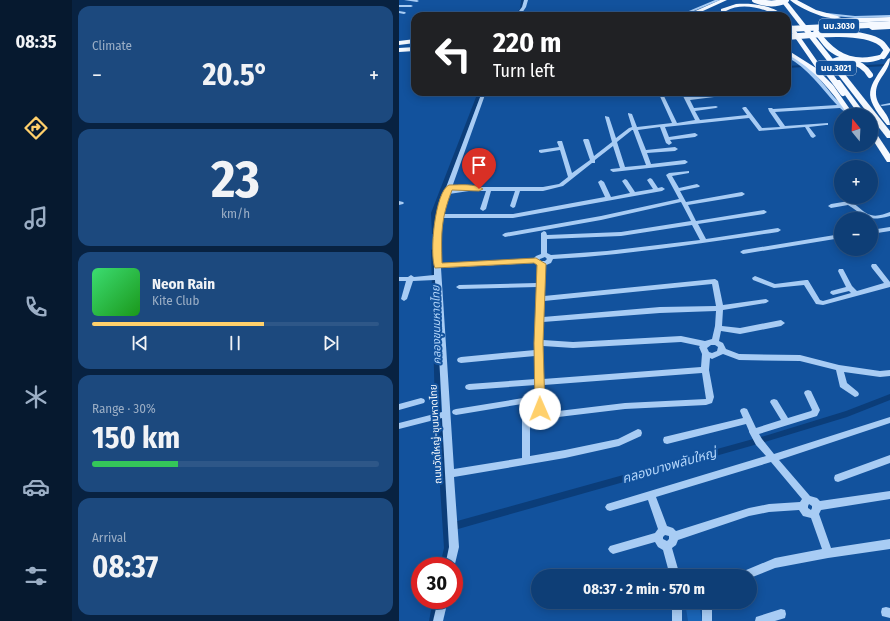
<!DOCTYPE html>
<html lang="en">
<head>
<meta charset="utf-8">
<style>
  body { margin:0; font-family:"Fira Sans Condensed","Noto Sans Thai",sans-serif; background:#1c497e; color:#f1f3f6; height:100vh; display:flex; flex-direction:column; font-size:15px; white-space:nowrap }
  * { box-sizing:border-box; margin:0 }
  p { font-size:13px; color:#9baec5 }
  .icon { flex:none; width:22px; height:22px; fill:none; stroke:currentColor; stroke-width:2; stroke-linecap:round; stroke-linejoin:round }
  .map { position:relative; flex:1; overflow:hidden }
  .drawer { display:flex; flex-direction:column; gap:6px; padding:6px; background:#082241; width:327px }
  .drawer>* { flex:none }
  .hud { position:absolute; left:12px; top:12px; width:380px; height:84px; border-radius:12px; box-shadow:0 2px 10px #0003,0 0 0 1px #2e5788; background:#202124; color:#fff; overflow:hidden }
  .needle { width:26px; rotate:342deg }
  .buttons { position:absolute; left:435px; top:108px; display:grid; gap:8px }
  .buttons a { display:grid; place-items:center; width:44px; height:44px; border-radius:50%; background:#0e3e76; box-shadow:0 2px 10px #0003,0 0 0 1px #2e5788; font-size:20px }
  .speed { position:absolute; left:12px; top:557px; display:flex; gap:8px; font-size:20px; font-weight:700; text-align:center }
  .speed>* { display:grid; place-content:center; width:52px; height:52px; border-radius:50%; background:#0e3e76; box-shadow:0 2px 10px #0003,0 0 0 1px #2e5788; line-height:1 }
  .speed .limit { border:6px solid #d22; background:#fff; color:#111 }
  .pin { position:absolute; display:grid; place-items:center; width:34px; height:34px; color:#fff; margin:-41px -17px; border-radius:50% 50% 50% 0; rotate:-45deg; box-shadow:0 0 4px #0007 }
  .pin .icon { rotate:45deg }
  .me { position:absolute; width:44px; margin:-22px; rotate:359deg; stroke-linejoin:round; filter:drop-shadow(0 0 3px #0008) }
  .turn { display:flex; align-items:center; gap:14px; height:84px; padding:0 16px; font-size:18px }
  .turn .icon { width:52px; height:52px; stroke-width:2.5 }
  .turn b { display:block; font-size:28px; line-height:34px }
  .big { font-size:30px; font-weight:700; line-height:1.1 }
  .drawer .widget { flex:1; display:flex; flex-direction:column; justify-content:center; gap:6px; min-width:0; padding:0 14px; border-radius:12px; background:#1c497e }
  .drawer .dial { align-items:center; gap:0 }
  .dial b { font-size:52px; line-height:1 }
  .song { display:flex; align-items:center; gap:12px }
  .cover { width:48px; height:48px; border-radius:6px; background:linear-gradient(135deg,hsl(140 70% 55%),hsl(120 70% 35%)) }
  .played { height:4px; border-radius:2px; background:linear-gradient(90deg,#ffd06b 60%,#2e5788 60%) }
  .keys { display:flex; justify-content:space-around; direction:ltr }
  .heat { display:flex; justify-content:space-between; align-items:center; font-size:22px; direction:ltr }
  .charge { height:6px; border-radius:3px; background:linear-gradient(90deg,#34c759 30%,#2e5788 0) }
  .trip { position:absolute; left:132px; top:569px; width:226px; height:40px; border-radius:20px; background:#0e3e76; box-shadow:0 2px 10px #0003,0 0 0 1px #2e5788; font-weight:700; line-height:40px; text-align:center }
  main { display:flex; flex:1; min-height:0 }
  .menu { display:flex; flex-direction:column; width:72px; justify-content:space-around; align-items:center; background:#06192f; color:#9baec5 }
  .menu .icon { width:28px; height:28px }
  .menu .selected { color:#ffd06b }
  .menu b { font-size:18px; color:#f1f3f6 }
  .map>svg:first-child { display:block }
  .green { fill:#1a65b7 }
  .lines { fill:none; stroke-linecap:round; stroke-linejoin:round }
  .canal { fill:#0b3d79; fill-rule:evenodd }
  .minor { fill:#a8ccf4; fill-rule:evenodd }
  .major { fill:#f5f9ff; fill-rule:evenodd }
  .major-bridge { stroke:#f5f9ff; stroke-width:6 }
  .route { fill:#ffd06b; stroke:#a68746 }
  .labels { text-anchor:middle; stroke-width:4; stroke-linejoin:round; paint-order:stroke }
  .shield { fill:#12529d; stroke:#b8cbe2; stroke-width:1 }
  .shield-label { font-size:9px; font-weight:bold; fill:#fff }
  .street-label { font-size:10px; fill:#fff; stroke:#12529d }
  .water-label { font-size:11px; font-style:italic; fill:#b4d6fb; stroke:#12529d }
  .near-water-label { font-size:13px; font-style:italic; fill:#b4d6fb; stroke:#12529d }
</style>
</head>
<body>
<main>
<nav class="menu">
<b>08:35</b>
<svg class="icon selected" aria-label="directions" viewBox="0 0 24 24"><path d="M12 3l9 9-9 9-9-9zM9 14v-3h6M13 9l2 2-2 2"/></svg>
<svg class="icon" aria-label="music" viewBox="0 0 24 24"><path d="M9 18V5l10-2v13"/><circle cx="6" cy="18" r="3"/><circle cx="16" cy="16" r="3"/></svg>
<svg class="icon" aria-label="phone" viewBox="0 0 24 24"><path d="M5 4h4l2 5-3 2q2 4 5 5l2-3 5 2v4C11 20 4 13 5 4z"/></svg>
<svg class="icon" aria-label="climate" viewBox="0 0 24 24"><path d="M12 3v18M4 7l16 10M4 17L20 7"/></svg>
<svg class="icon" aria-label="car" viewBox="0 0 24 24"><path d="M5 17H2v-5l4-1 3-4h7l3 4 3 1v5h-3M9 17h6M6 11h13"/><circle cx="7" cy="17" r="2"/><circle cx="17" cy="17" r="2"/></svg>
<svg class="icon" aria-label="filters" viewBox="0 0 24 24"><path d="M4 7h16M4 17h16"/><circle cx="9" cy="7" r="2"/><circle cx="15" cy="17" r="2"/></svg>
</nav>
<section class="drawer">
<div class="widget"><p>Climate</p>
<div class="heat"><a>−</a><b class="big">20.5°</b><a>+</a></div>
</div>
<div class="widget dial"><b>23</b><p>km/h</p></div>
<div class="widget">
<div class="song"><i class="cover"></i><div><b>Neon Rain</b><p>Kite Club</p></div></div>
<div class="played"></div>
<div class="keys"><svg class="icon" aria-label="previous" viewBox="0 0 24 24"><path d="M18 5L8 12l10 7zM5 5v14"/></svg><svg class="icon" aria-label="pause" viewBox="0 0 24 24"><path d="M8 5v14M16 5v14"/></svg><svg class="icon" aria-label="next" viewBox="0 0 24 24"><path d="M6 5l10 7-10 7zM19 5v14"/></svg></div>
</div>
<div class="widget"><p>Range · 30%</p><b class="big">150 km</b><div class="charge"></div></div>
<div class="widget"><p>Arrival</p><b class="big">08:37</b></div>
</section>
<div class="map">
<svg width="491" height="621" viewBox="0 0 491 621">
  <rect width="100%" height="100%" fill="#12529d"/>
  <polygon class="green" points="286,602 301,602 300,604 303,621 289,621"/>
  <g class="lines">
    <g class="canal">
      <polygon points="122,0 126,0 125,9 118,16 114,16 121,9"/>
      <polygon points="488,64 490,65 489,66 447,68 445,67 447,66"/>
      <polygon points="404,65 405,65 405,67 388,68 388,66"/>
      <polygon points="79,92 83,92 38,213 38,233 37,234 33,234 32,213"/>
      <polygon points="35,248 38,250 42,411 51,523 369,435 447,411 491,394 491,400 448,417 369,441 52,531 53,548 49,566 41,566 45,548 36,411 32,250"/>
      <polygon points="34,600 42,600 38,621 30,621"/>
    </g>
    <g class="minor">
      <polygon points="5,0 18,0 20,1 18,2"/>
      <polygon points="125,0 129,0 127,7 121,16 104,16 91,14 93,13 117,15 123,7"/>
      <polygon points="316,0 321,0 283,16 278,16"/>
      <polygon points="0,5 12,5 14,6 12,7 0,7"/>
      <polygon points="0,11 6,12 7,13 5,14 0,13"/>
      <polygon points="428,13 456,16 491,15 491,17 456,18 427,15 427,13"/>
      <path d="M388,54C409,62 422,81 436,98C442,104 449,109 454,115H449L441,108L376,112L386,126L429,123V125H427L410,127L417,136L414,138L412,137L406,127L360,131L350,118L266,127L270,137L296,133L299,135L296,137L271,140L273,143L270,145L267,143L261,127L239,130L247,150L276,147L279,149L276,151L248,153L252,164L286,160L289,162L286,164L214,172L211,170L212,169L221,168L214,146L196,160V163H193L164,186L144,191H121L116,207L114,208L111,206L116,191H92L87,209L84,211L81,209L87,191H70L50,194L44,214H114L206,197L199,182L202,180L205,182L212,197L231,193L223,181L226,179L228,180L236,192L254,189L248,180L251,178L253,179L259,188L263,187L266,189L263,191L114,218H43L41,226L42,264L134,259L137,256L142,254V233L145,231L147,232L148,235L222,232L292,221L282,202L202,220L106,237L103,235L106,233L202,216L280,199L267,175L270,173L290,171V173L273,176L280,188L298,184L301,186L300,187L281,191L287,202L343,192L346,194L343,196L289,205L297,221L365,210L368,212L365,214L299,224L307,239L379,228L382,230L379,232C304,243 230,255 154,259L152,263L145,266V296L316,279L319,281L324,305L367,299L370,301L367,303L324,310L323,326L341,328L382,320L386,323L382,326L341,334L322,331L320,341L324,343L327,349L340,354L401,355L440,365L481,371L491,370V376L481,377L445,372L448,383L459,392L460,394L459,396L456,397L441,387L437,370L401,361L340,360L324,354L313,359L311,358L310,370L315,397L313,403L307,405L226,409L151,418L140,416L137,409V385L70,390L67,389L66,387L67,385L70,384L137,379L136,356L62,363L59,362L58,360L59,358L62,357L136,350L138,287L60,289L57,287L60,285L138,283L139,265L135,263L42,268L55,469L123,458V404L57,415L54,414L53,412L54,410L57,409L124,398L130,400L131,402V456L166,450L219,439L239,429L242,430L243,433L242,436L220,446L166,458L55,477L60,547L55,568V566H46L50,547L43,418L0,429V423L43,412L36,280L14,281L8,299L5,301L2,299L7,281H0V277H9L12,275L15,277L35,275V226L40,206L83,92H87L52,190L70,187H144L160,184L169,177L161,150L142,153L140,152V150L160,147L158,142L159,141H163L173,173L191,160L184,140L185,139H189L190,140L195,156L213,142L206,117V116L210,117L217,138L230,128L233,127L229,114V113L233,114L238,127L273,123L259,92H263L278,123L296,120L282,92H286L289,97L315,95L317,96L315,97L291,100L295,108L317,106L319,107L317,108L296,111L301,120L348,115L343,108L345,107H347L363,128L381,127L370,111L369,108H373L374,109L438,105C421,87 410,69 388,57ZM233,130H234L247,165L226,167L218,142ZM293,225L301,240L208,251L152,255L148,253V239L222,236ZM146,257L148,259L146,261H140L141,259ZM313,284L317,306L261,307L144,317L145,301ZM317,311L316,326L313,339L306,341L282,336L174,342L144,340V322L261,313ZM282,342L301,346L300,347L303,354L302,367L144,379V346L174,348ZM312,345H316L319,347L318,351L313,353L310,352L308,348ZM303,373L307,399L226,403L151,412L146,411L145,409V385Z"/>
      <polygon points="491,103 491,105 483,106 481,105"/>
      <polygon points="0,201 4,202 5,203 4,204 0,205"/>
      <path d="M450,201C458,204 465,214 472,215C478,217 485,214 491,212V216C467,222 468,217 449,205L432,208L429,206L432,204Z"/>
      <polygon points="491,227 491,231 472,234 472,230"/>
      <polygon points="442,234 442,238 344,254 341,252 344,250"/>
      <polygon points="473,264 477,264 491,282 491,287 424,305 417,304 405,285 375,288 354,280 353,278 356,276 376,284 407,280 409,280 421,300 424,301 452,293 450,291 434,295 431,293 432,291 447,287 439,271 440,269 444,269 453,286 458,291 485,283 473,268 472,266"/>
      <path d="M409,390L412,391L421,410L418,416L360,434L363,439L375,454L491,417V423L380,460L411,496L418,498L421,501L491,491V499L422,510L420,514L432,548L491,539V549L429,558L376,568L351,578V576H338L340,573L376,558L423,549L412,518L404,516L400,510L370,512L350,516L279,540L277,545L273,548L281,576H271L264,550L259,547L256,542L214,554L211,552L209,549L211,546L256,533L259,529L249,500L211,511L208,510L206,507L208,504L367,456L357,445L350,432V431L347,424L268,444L265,443L264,440L265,437L344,418L341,411L342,409L345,408L348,409L357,428L382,420L371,402L372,400L375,399L378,400L389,418L412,411L413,410L405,393L406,391ZM372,462L403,499L401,502L370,504L350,508L277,531L274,528L268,526L257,497ZM410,504L413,506V508L412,510L409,508V506ZM266,535L270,536V539L268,541L264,539V537Z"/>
      <polygon points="22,398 25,399 26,401 25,403 0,410 0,404"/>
      <polygon points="491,455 491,463 439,482 436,481 435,478 436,475"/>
      <polygon points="39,600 49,600 44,621 34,621"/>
      <polygon points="208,602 222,602 221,606 213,608 209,607"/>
      <rect x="273" y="602" width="10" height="19"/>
      <rect x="303" y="602" width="10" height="19"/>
      <polygon points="487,607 491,608 491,618 483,616 482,612 483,608"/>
      <polygon points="382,609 386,610 387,614 386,618 376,621 356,621 357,617"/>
    </g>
    <g class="major">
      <polygon points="321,0 328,0 293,16 285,16"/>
      <polygon points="381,0 387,0 491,131 491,138 488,138"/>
      <path d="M391,0H398L417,10L442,17C432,23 400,8 391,0Z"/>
      <path d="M337,4C353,3 373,5 386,16C378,16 374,13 368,11C355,6 339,4 327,11L328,16H322V9Z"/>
      <path d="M491,17V21L427,24L437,28V30C430,31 424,28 420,23L430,19Z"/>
      <path d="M388,20L390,21L423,68L419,70L434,85L455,115H449C432,90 415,69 388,54V50L390,51L417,68L388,26Z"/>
      <polygon points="491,25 491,29 473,30 470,28 473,26"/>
      <path d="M415,30H419C437,54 454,63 484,54L487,56C473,67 446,62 433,53C425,48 419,38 414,31Z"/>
      <polygon points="16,39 16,43 0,45 0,41"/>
      <polygon points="16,47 16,51 0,52 0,48"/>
      <path d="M491,58C491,71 478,78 477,92C476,106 491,113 491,125H488C462,93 469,90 489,59Z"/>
      <polygon points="437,80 441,80 467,115 460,115 436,81"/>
      <polygon points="472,130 475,130 491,154 491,162 488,162 472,137"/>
    </g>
    <g class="major-bridge">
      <path d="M356,0C366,4 377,5 387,0"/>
      <polyline points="388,29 491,24"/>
      <path d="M388,37C411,35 463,29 482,43C484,44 486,48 488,50L484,56"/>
      <path d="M444,93L428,71L427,68C438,53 463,61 471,75"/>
    </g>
  </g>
  <path class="route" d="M50,185C60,185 76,183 84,189L80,191L53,190C42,218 42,233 43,263L137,258L147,264L144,343L146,409L145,412L141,414L137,412L136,409L135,343L138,265L135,263L36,268C30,255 36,191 50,185Z"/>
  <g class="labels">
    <g class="shield">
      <rect x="420" y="19" width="40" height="14" rx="3"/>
      <rect x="417" y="61" width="40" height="14" rx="3"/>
    </g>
    <g class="shield-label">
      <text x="440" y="29">นบ.3030</text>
      <text x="437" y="71">นบ.3021</text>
    </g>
    <g class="street-label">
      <text transform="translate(36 434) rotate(-93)" y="4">ถนนวัดใหญ่-ขุนมหาดไทย</text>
    </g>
    <g class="water-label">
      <text transform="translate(37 325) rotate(-91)" y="4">คลองขุนมหาดไทย</text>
    </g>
    <g class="near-water-label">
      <text transform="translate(270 465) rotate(-16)" y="5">คลองบางพลับใหญ่</text>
    </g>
  </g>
</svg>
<div class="buttons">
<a><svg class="needle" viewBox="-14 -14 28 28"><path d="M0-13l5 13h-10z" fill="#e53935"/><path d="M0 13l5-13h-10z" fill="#9baec5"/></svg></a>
<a>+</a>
<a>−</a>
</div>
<div class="speed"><div class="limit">30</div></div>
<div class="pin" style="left:80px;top:189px;background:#d93025"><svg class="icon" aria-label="arrive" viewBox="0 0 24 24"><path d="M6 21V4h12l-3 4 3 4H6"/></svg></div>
<svg class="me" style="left:141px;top:409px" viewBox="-20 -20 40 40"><circle r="19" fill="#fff"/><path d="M0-13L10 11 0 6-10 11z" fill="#ffd06b"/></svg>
<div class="trip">08:37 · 2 min · 570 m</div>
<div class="hud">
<div class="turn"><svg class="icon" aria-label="left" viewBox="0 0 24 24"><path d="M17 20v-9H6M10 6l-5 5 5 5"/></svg><div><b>220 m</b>Turn left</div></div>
</div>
</div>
</main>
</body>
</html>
